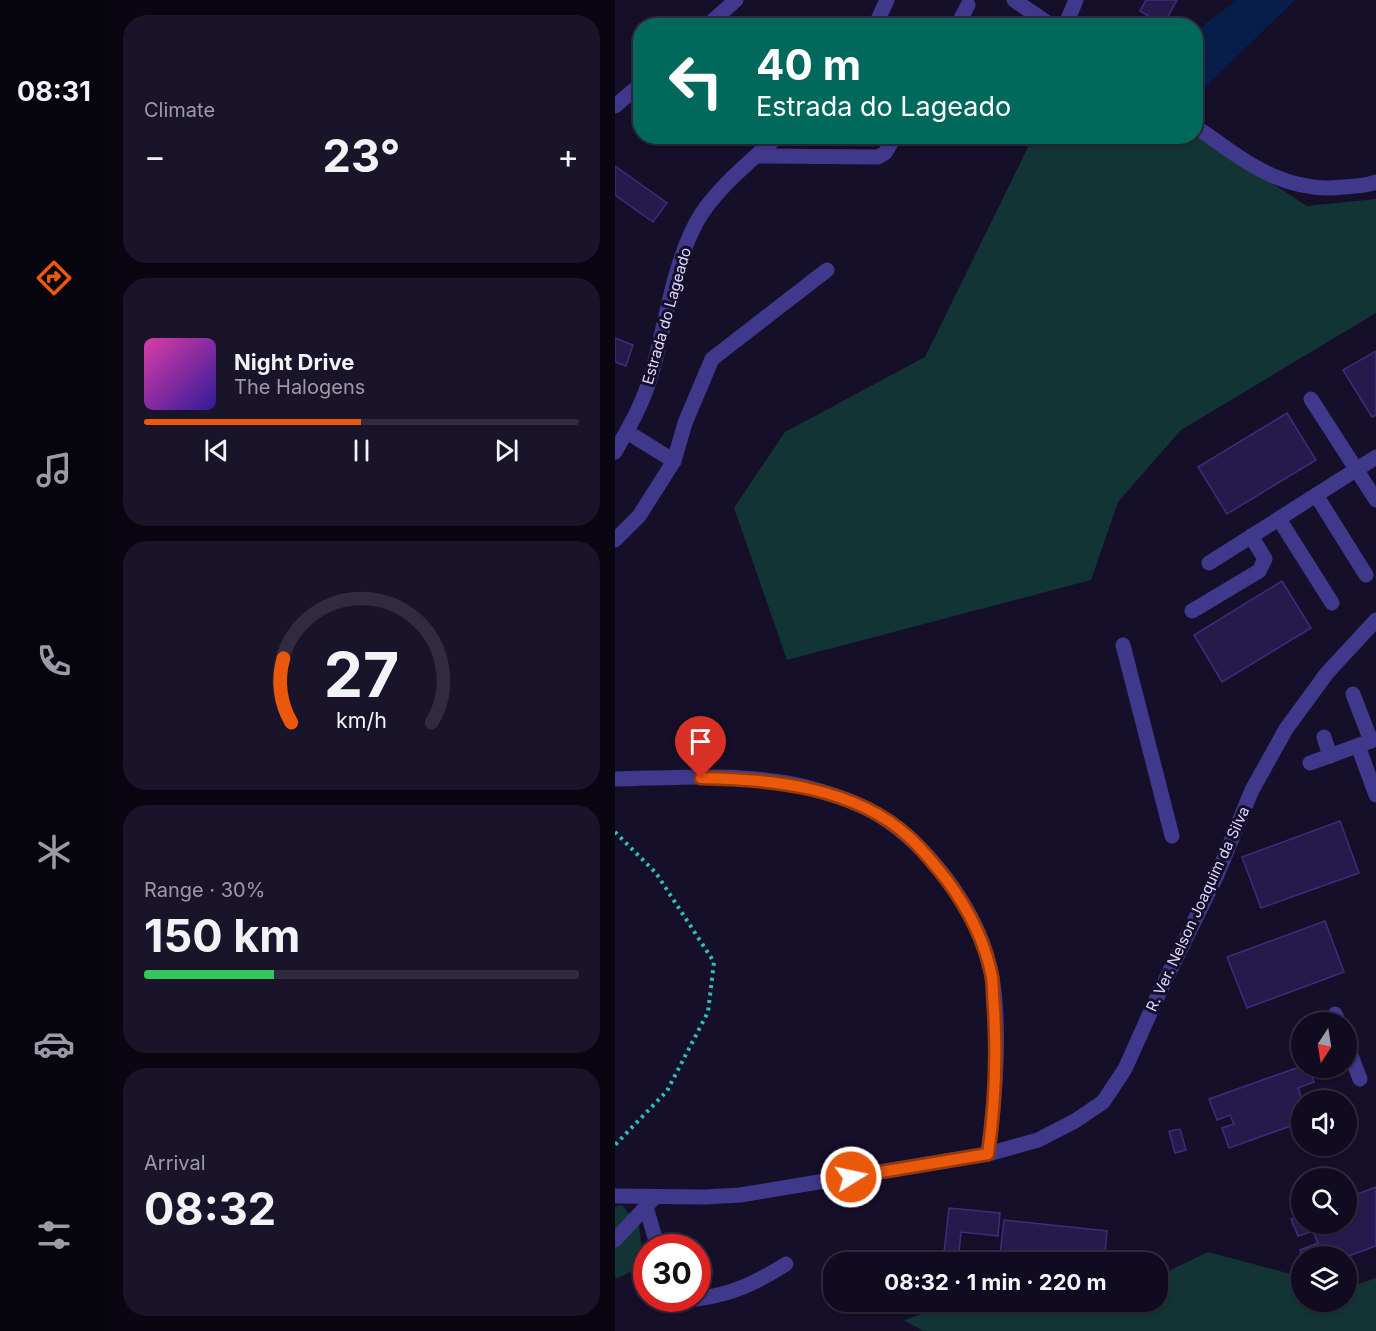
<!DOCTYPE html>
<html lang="en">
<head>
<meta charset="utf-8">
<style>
  body { margin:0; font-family:Inter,sans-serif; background:#191429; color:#f1f3f6; height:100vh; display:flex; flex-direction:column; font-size:22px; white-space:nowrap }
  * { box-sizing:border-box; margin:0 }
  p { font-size:20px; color:#9c9ba5 }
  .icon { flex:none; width:33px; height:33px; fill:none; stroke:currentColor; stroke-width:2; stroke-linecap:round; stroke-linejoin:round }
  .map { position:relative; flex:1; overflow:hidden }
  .sheet { display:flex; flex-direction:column; gap:15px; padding:15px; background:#090612; width:507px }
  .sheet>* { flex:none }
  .top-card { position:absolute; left:18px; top:18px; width:570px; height:126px; border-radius:24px; box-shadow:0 2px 4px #0004,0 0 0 2px #302b3e; background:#00695c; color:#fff; overflow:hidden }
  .needle { width:39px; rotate:192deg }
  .controls { position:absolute; left:676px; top:1012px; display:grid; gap:12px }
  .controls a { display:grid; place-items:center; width:66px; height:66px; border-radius:50%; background:#100b20; box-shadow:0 2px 4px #0004,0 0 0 2px #302b3e; font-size:30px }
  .speed { position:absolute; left:18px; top:1234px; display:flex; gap:12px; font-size:30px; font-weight:700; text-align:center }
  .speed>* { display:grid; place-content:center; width:78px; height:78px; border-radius:50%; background:#100b20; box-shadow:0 2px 4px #0004,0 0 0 2px #302b3e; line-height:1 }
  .speed .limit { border:9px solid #d22; background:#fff; color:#111 }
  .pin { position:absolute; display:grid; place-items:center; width:51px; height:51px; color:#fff; margin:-62px -26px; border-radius:50% 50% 50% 0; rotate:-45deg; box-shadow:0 0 6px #0007 }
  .pin .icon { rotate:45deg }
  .me { position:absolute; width:66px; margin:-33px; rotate:80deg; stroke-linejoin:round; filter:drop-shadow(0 0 4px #0008) }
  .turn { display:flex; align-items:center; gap:21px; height:126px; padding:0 24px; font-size:27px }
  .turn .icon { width:78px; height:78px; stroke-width:2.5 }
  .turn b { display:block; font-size:42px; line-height:51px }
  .big { font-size:45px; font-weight:700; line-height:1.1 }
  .sheet .tile { flex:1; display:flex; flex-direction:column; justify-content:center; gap:9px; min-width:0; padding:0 21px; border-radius:24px; background:#191429 }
  .sheet .dial { align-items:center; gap:0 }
  .dial svg { height:156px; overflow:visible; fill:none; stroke:#302b3e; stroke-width:7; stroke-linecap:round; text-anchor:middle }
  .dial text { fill:#f1f3f6; stroke:none }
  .song { display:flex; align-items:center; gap:18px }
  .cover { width:72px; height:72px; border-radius:9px; background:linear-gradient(135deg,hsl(320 70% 55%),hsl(250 70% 35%)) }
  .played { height:6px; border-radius:3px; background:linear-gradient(90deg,#ea580c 50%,#302b3e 50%) }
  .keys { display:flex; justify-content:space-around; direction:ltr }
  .heat { display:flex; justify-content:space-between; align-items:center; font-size:33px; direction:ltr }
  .charge { height:9px; border-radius:4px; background:linear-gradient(90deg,#34c759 30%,#302b3e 0) }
  .trip { position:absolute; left:208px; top:1252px; width:345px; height:60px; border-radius:24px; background:#100b20; box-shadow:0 2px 4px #0004,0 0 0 2px #302b3e; font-weight:700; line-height:60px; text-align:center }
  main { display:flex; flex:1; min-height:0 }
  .menu { display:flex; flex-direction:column; width:108px; justify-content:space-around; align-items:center; background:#06040d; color:#9c9ba5 }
  .menu .icon { width:42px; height:42px }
  .menu .on { color:#ea580c }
  .menu b { font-size:27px; color:#f1f3f6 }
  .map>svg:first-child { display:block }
  .green { fill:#123434 }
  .water { fill:#081e4a }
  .building { fill:#261a4c; stroke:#3e2c79; stroke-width:1.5 }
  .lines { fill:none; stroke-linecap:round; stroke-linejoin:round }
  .path { stroke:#2bc0bd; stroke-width:4; stroke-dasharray:3 4.5; stroke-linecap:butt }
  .minor { stroke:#3f388b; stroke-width:15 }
  .route-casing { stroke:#983908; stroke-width:15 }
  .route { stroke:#ea580c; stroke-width:10 }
  .labels { text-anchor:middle; stroke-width:6; stroke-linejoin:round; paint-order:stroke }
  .street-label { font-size:15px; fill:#ded8ff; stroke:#150f2a }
</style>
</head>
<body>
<main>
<nav class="menu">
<b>08:31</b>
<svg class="icon on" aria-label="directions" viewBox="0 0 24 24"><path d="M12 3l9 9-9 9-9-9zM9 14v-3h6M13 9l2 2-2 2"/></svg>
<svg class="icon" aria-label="music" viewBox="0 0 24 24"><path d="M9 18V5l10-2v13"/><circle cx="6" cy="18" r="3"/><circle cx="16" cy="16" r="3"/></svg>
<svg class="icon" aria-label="phone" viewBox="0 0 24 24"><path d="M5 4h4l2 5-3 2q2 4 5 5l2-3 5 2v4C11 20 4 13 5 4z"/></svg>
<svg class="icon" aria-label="climate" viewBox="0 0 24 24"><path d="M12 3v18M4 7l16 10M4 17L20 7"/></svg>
<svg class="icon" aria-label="car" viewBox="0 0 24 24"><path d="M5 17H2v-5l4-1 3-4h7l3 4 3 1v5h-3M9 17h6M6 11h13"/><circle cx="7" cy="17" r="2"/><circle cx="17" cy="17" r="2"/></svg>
<svg class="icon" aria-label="filters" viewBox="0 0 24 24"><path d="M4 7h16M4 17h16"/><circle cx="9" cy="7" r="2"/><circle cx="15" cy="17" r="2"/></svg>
</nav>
<section class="sheet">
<div class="tile"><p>Climate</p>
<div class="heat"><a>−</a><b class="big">23°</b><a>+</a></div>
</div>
<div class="tile">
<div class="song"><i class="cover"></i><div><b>Night Drive</b><p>The Halogens</p></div></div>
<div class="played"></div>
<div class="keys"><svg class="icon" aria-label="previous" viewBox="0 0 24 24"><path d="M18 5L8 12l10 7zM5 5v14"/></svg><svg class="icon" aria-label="pause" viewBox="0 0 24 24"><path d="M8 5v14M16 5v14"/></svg><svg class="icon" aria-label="next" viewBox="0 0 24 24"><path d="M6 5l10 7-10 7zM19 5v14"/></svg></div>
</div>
<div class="tile dial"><svg viewBox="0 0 100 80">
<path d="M14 69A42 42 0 1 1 86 69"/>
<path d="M14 69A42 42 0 0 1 10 36" stroke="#ea580c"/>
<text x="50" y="56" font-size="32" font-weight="700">27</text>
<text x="50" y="72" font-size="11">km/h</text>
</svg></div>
<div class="tile"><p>Range · 30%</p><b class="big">150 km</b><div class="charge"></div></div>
<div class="tile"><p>Arrival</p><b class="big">08:32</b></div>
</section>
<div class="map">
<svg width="761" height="1331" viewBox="0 0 761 1331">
  <rect width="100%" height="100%" fill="#150f2a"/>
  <g class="green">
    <polygon points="581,134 692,206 761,199 761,313 566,430 503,502 476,580 172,660 119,508 170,432 310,357 418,137 580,136"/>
    <polygon points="7,1205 24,1226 29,1266 0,1279 0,1207"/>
    <polygon points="593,1252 687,1277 687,1302 732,1302 732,1288 761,1278 761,1331 308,1331 289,1320 340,1302 473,1302 486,1304 490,1302 543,1302 543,1276"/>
  </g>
  <polygon class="water" points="622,0 680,0 591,86 581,78 581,35 591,23"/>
  <g class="building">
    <polygon points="531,0 562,0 548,25 525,11"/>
    <polygon points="0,166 52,203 38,222 0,195"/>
    <polygon points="0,338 18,345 11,366 0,362"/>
    <polygon points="761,351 761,415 757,417 728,370"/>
    <polygon points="672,413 701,460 612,514 583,467"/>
    <polygon points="667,581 696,628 607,682 579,635"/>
    <polygon points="725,821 744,873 646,908 627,857"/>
    <polygon points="710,921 729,972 632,1008 612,957"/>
    <polygon points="687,1066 687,1068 694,1068 699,1082 683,1088 687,1099 702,1094 704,1101 687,1101 687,1122 614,1148 607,1128 619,1124 615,1115 602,1120 594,1099"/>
    <polygon points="565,1129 571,1150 560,1153 554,1131"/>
    <polygon points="761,1187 761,1246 731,1257 687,1257 685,1250 703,1243 698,1231 683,1236 676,1219 687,1215 687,1224 732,1224 732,1198"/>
    <polygon points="334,1208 385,1213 383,1236 346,1232 344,1253 329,1252"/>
    <polygon points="389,1220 492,1231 489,1263 384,1263"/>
  </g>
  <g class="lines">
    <polyline class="path" points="0,832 41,873 99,962 93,1012 52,1091 0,1145"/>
    <g class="minor">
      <polyline points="399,0 437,26"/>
      <polyline points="92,26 121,0"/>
      <polyline points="260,26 272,0"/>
      <polyline points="342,26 353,5"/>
      <polyline points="450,26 461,0"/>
      <polyline points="0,106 26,84"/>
      <path d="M580,126C628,160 668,194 729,187C740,186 751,186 761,182"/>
      <polyline points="142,156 263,157 270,153 280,136"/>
      <polyline points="696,399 761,500"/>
      <polyline points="12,432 59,461 70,423 97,359 212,270"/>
      <path d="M0,452C13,429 26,407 34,382C51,329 55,273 81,223C98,191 136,161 163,136"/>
      <polyline points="701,495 751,575"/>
      <polyline points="664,519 717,603"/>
      <polyline points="0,540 24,516 59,461"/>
      <polyline points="594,563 761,457"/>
      <polyline points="577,611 644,571 650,559 636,536"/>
      <polyline points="508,645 557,836"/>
      <polyline points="738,694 756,741"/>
      <polyline points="709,737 715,756"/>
      <polyline points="743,746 761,795"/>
      <polyline points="695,763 761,739"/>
      <path d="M0,779C57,778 116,773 172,783C200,788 238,800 262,814C316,847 366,914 377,977C386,1030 380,1100 373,1154"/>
      <polyline points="720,1014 724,1023"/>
      <polyline points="732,1045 745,1079"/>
      <polyline points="0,1196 90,1197 125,1195 373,1154 423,1140 460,1121 488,1102 510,1069 544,993 602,875 637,790 671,729 712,673 761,620"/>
      <polyline points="31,1207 43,1248"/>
      <polyline points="0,1240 40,1197"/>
      <path d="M82,1299C118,1294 141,1283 171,1264"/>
    </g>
  </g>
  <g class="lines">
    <defs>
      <path id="route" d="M86,778C155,779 241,787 295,838C308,850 320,865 331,879C352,907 370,942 377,977C378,987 378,998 379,1009C382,1057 380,1106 373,1154L236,1177"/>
    </defs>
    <use href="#route" class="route-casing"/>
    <use href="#route" class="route"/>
  </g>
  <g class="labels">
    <g class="street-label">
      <text transform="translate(52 316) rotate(-74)" y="5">Estrada do Lageado</text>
      <text transform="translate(583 909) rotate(-65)" y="5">R. Ver. Nelson Joaquim da Silva</text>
    </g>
  </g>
</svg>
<div class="controls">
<a><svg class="needle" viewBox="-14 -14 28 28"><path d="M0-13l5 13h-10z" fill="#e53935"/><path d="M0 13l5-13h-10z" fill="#9c9ba5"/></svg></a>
<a><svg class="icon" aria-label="sound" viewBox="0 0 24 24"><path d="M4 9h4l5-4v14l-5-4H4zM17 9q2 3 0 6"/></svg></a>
<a><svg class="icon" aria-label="search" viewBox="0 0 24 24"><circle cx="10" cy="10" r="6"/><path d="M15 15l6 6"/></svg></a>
<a><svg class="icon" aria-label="layers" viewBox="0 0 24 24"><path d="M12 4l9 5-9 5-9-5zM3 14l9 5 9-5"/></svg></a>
</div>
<div class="speed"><div class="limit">30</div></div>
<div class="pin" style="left:86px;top:778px;background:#d93025"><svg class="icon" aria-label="arrive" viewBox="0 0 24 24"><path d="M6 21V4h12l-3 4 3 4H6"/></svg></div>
<svg class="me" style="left:236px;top:1177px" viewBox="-20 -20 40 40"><circle r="17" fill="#ea580c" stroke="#fff" stroke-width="3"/><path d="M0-11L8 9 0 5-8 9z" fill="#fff"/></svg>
<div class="trip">08:32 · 1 min · 220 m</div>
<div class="top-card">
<div class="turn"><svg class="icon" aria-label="left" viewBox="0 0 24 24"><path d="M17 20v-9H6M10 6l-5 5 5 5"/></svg><div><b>40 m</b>Estrada do Lageado</div></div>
</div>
</div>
</main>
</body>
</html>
